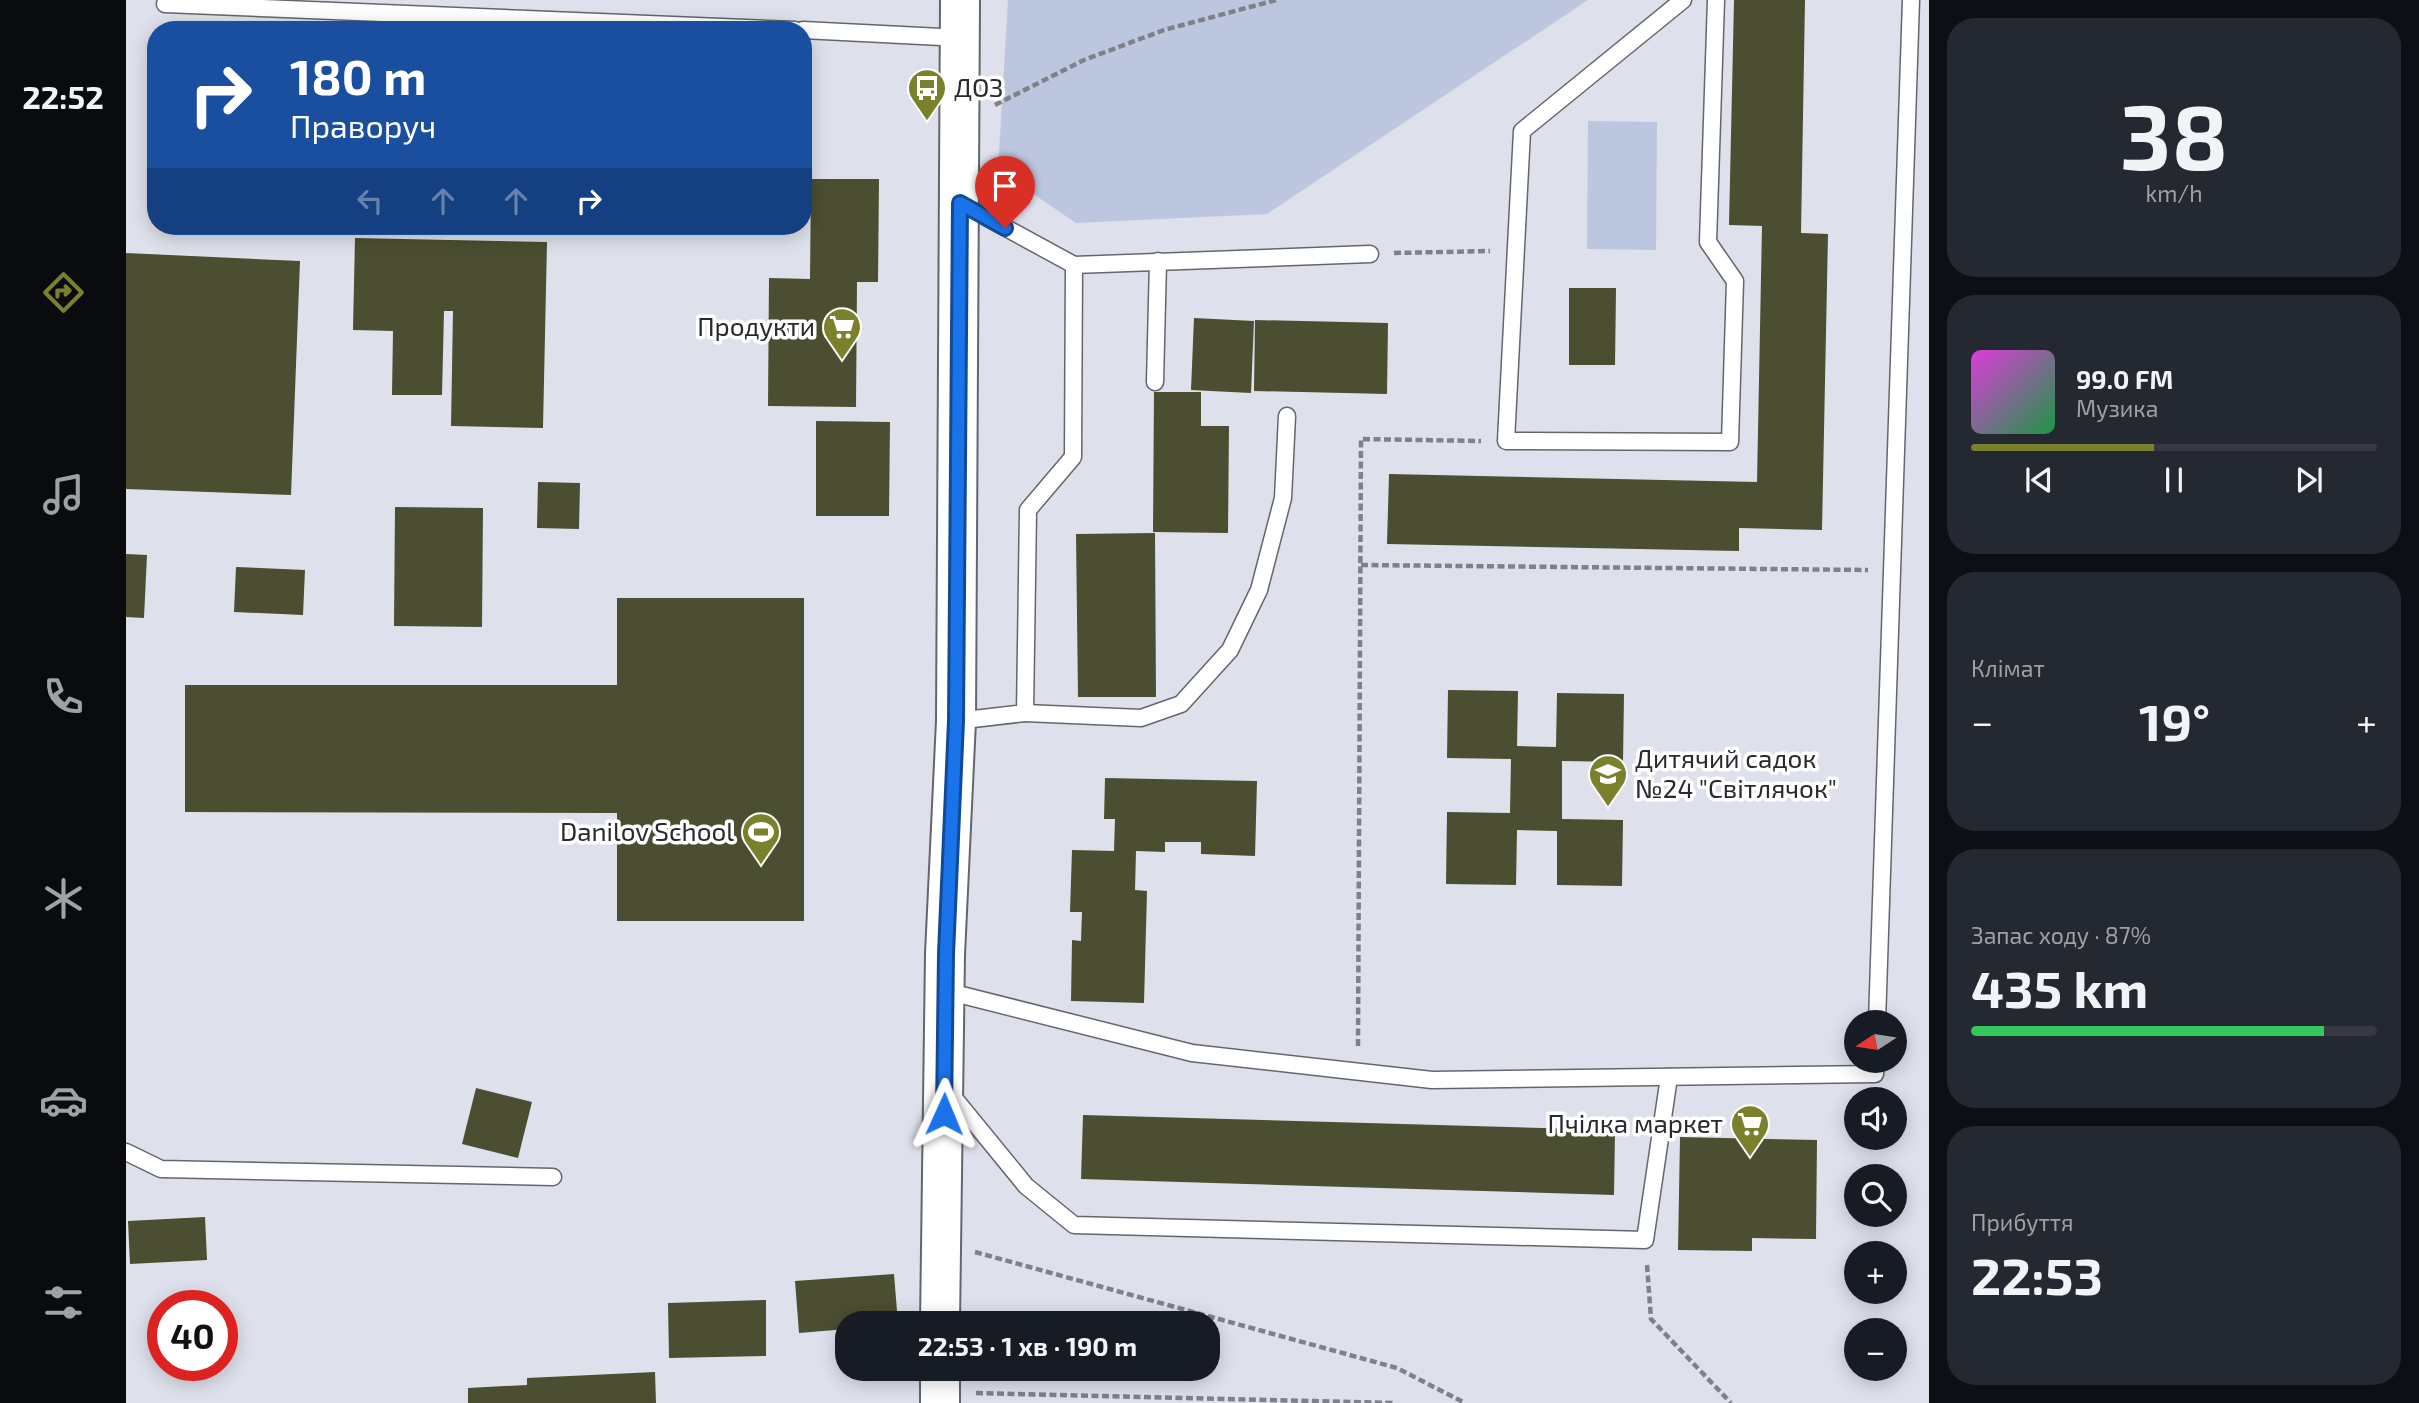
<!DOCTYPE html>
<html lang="uk">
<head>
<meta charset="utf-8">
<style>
  body { margin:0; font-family:"Exo 2",sans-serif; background:#242831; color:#f1f3f6; height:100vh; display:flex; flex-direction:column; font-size:26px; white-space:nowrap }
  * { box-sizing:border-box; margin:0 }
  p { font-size:23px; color:#9ea1a6 }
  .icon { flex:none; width:38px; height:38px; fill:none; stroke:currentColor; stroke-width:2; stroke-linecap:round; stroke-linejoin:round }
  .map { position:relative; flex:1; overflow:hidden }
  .sheet { display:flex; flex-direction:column; gap:18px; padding:18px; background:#0d0f14; width:490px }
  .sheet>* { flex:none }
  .hud { position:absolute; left:21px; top:21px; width:665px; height:214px; border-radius:28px; box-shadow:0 4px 18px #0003; background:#1a4fa0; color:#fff; overflow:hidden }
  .needle { width:46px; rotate:258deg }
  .fabs { position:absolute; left:1718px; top:1010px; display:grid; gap:14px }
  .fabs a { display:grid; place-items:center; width:63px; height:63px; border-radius:50%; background:#171b24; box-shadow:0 4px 18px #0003; font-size:35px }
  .speed { position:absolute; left:21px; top:1290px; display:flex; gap:14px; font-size:35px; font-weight:700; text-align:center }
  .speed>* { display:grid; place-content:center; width:91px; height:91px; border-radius:50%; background:#171b24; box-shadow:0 4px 18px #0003; line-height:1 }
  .speed .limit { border:10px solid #d22; background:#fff; color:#111 }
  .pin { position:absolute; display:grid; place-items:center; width:60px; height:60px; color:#fff; margin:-72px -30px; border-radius:50% 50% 50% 0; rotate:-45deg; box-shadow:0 0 7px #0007 }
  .pin .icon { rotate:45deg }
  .me { position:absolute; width:77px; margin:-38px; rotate:1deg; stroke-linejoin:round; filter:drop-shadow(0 0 5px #0008) }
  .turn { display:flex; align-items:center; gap:24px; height:147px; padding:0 28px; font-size:32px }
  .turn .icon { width:91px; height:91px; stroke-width:2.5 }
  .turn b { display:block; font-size:49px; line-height:60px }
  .lanes { display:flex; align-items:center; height:66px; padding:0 28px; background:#0003; justify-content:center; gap:35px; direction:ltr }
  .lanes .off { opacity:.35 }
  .big { font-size:52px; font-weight:700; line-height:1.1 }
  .sheet .widget { flex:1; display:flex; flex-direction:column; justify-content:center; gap:10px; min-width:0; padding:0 24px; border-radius:28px; background:#242831 }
  .sheet .dial { align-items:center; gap:0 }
  .dial b { font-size:91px; line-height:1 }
  .song { display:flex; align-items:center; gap:21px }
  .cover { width:84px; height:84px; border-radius:10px; background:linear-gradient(135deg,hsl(300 70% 55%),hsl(140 70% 35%)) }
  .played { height:7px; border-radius:4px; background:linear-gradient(90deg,#7a802b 45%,#363941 45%) }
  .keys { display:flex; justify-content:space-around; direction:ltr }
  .heat { display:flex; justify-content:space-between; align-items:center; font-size:38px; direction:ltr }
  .charge { height:10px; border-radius:5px; background:linear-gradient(90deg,#34c759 87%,#363941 0) }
  .trip { position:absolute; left:709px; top:1311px; width:385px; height:70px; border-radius:28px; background:#171b24; box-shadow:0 4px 18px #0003; font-weight:700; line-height:70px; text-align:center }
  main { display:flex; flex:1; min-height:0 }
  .tabs { display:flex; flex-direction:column; width:126px; justify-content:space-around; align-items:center; background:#090b0e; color:#9ea1a6 }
  .tabs .icon { width:49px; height:49px }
  .tabs .active { color:#7a802b }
  .tabs b { font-size:32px; color:#f1f3f6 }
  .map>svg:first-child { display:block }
  .green { fill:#bdc6df }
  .building { fill:#4b4e30 }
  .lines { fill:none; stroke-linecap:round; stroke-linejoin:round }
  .service-casing { stroke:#63666e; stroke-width:19 }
  .tertiary-casing { stroke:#63666e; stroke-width:42 }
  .path { stroke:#7f8188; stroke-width:4.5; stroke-dasharray:7 3.5; stroke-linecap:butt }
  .service { stroke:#fff; stroke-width:16 }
  .tertiary { stroke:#fff; stroke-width:38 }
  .route-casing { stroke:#114b97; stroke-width:18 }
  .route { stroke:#1a73e8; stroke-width:12 }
  .labels { text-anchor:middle; stroke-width:7; stroke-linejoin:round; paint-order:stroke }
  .poi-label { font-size:26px; fill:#292a2e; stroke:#fff; text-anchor:end }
</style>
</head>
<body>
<main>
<nav class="tabs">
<b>22:52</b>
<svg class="icon active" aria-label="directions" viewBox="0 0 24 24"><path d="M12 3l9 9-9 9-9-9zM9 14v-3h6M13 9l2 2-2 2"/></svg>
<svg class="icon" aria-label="music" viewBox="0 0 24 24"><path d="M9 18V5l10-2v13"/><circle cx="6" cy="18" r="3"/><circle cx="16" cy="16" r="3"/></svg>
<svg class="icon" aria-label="phone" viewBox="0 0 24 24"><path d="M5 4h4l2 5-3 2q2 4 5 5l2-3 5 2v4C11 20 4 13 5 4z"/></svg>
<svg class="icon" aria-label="climate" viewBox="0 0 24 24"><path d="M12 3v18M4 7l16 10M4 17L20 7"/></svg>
<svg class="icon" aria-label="car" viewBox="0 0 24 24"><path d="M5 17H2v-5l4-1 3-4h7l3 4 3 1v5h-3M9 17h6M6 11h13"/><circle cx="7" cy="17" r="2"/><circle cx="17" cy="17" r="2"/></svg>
<svg class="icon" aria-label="filters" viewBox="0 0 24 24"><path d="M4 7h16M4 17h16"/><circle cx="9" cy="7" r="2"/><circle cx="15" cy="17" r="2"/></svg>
</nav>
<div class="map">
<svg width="1803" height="1403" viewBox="0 0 1803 1403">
  <rect width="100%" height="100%" fill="#dee1eb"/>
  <g class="green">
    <polygon points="882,0 1462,0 1141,214 950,223 872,170"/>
    <polygon points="1462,121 1531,122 1530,250 1461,249"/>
  </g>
  <g class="building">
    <polygon points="1608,0 1679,0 1675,233 1702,234 1696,530 1613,528 1613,551 1261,544 1263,474 1631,482 1636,226 1603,225"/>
    <polygon points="685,179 753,179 752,282 731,282 730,407 642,406 643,278 684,279"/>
    <polygon points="229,238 421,242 417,428 325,426 327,311 318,311 316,395 266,395 267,331 227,330"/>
    <polygon points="0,253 174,261 165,495 0,489"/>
    <polygon points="1443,288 1490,288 1489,365 1443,365"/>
    <polygon points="1068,318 1128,321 1125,393 1065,390"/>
    <polygon points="1129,320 1262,323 1261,394 1128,391"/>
    <polygon points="1028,392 1075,392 1075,426 1103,426 1102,533 1027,532"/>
    <polygon points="690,421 764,422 763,516 690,516"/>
    <polygon points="412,482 454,483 453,529 411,528"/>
    <polygon points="269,507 357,508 356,627 268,626"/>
    <polygon points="1029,533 1030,697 952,697 950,534"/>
    <polygon points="0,554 21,555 18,618 0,617"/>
    <polygon points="110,567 179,570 177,615 108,612"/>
    <polygon points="491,598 678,598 678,921 491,921 491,813 59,812 59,685 491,685"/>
    <polygon points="1322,690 1392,691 1391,746 1430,747 1431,693 1498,694 1497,762 1436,761 1436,819 1497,820 1496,886 1431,885 1431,831 1391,830 1390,885 1320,884 1321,812 1384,813 1385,759 1321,758"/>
    <polygon points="979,778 1131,781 1129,856 1075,854 1075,842 1039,842 1039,852 1010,851 1009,890 1021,891 1018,1003 945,1001 946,940 955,941 956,912 944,912 946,850 988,851 989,819 978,819"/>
    <polygon points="350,1088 406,1102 392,1158 336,1144"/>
    <polygon points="957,1115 1489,1130 1488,1195 955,1179"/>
    <polygon points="1554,1137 1691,1140 1690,1239 1626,1238 1626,1251 1552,1250"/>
    <polygon points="79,1217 81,1260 4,1264 2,1221"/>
    <polygon points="768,1274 772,1323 721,1323 721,1329 673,1333 669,1281"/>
    <polygon points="640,1300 640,1356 543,1358 542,1303"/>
    <polygon points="529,1372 530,1403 342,1403 342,1388 401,1385 401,1378"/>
  </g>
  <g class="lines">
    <defs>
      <g id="service">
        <polyline points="1557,0 1396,131 1380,441 1604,442 1609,281 1582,242 1590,0"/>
        <polyline points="39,4 669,30"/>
        <polyline points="677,30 835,38"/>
        <polyline points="836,204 948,265 1244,254"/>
        <polyline points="1029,382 1032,261"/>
        <polyline points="899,713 1015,718 1055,704 1104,650 1133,590 1157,498 1161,416"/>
        <polyline points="830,721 899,713 902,510 947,457 948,265"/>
        <polyline points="820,991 1066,1053 1306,1080 1749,1074 1750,1060"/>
        <polyline points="1751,1022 1785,0"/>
        <polyline points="824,1093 900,1186 948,1225 1519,1240 1543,1077"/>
        <polyline points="0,1152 35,1169 427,1177"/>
      </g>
      <g id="tertiary">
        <polyline points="814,1323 819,954 830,721 834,0"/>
        <polyline points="814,1368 814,1403"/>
      </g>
    </defs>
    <use href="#service" class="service-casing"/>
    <use href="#tertiary" class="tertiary-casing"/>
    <g class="path">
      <polyline points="869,105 958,60 1038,30 1150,0"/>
      <polyline points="1268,253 1364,251"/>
      <polyline points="1235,565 1742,570"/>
      <polyline points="1232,1046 1235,439 1355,441"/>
      <polyline points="849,1252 1271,1368 1339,1403"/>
      <polyline points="1521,1265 1525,1319 1605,1403"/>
      <polyline points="850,1393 1269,1403"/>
    </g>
    <use href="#service" class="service"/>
    <use href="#tertiary" class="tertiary"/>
  </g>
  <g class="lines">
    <defs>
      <polyline id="route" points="818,1114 820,954 830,721 834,203 879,228"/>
    </defs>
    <use href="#route" class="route-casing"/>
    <use href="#route" class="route"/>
  </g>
  <defs>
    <symbol id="bus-pin" viewBox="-11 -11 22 30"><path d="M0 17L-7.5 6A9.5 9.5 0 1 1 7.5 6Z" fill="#7a802b" stroke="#fff"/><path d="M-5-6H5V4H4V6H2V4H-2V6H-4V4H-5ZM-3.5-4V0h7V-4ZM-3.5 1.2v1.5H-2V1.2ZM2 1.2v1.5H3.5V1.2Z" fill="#fff"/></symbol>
    <symbol id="supermarket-pin" viewBox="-11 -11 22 30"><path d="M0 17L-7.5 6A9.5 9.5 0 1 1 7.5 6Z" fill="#7a802b" stroke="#fff"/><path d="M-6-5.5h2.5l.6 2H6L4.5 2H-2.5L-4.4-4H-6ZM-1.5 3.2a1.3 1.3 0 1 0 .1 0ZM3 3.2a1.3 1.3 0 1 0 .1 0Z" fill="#fff"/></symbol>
    <symbol id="school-pin" viewBox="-11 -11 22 30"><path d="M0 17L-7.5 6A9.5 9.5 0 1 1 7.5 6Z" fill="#7a802b" stroke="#fff"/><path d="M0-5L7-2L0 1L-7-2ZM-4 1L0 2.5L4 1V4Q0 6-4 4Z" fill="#fff"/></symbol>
    <symbol id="stadium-pin" viewBox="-11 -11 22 30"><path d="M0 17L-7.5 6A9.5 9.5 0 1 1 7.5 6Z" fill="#7a802b" stroke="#fff"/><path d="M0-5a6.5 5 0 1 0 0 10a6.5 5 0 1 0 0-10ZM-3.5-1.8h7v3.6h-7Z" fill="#fff"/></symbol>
  </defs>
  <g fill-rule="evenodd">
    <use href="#bus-pin" x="779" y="66" width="44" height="60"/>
    <use href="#supermarket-pin" x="694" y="305" width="44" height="60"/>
    <use href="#school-pin" x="1460" y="752" width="44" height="60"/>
    <use href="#stadium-pin" x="613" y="810" width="44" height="60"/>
    <use href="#supermarket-pin" x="1602" y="1102" width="44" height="60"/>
  </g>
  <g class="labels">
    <g class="poi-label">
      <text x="828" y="97" text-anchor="start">ДОЗ</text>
      <text x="689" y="336">Продукти</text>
      <text x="1509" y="768" text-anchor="start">Дитячий садок<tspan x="1509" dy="30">№24 "Світлячок"</tspan></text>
      <text x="608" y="841">Danilov School</text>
      <text x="1597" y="1133">Пчілка маркет</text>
    </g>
  </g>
</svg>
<div class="fabs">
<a><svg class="needle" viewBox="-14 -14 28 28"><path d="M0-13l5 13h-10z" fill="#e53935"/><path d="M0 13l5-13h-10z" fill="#9ea1a6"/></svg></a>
<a><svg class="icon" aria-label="sound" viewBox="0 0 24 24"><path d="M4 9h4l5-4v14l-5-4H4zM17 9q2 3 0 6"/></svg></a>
<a><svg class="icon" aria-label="search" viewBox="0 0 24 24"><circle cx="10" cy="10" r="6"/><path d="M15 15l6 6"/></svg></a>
<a>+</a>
<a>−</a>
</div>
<div class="speed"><div class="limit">40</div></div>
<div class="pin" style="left:879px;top:228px;background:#d93025"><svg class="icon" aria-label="arrive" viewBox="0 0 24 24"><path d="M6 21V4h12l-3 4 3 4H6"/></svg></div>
<svg class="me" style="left:818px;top:1114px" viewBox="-20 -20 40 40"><path d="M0-17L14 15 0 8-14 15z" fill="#1a73e8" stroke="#fff" stroke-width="4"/></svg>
<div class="trip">22:53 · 1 хв · 190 m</div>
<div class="hud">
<div class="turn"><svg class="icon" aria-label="right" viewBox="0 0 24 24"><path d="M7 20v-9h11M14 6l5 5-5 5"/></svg><div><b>180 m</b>Праворуч</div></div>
<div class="lanes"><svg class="icon off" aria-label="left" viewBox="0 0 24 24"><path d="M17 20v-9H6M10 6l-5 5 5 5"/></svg><svg class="icon off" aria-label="ahead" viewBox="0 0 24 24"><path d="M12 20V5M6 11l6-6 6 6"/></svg><svg class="icon off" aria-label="ahead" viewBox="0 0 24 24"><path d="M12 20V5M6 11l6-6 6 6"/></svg><svg class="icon" aria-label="right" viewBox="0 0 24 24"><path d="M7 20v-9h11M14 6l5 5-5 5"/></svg></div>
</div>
</div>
<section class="sheet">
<div class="widget dial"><b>38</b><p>km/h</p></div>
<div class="widget">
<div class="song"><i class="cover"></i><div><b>99.0 FM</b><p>Музика</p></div></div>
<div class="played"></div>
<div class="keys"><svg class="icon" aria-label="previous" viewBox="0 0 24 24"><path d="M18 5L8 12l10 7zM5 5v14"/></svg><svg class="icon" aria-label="pause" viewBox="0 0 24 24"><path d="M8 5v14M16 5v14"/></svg><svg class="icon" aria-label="next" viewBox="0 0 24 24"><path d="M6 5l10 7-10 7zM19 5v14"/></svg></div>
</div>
<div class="widget"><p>Клімат</p>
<div class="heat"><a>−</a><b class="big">19°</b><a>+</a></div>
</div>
<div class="widget"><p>Запас ходу · 87%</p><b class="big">435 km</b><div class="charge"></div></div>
<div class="widget"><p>Прибуття</p><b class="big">22:53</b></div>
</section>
</main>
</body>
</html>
